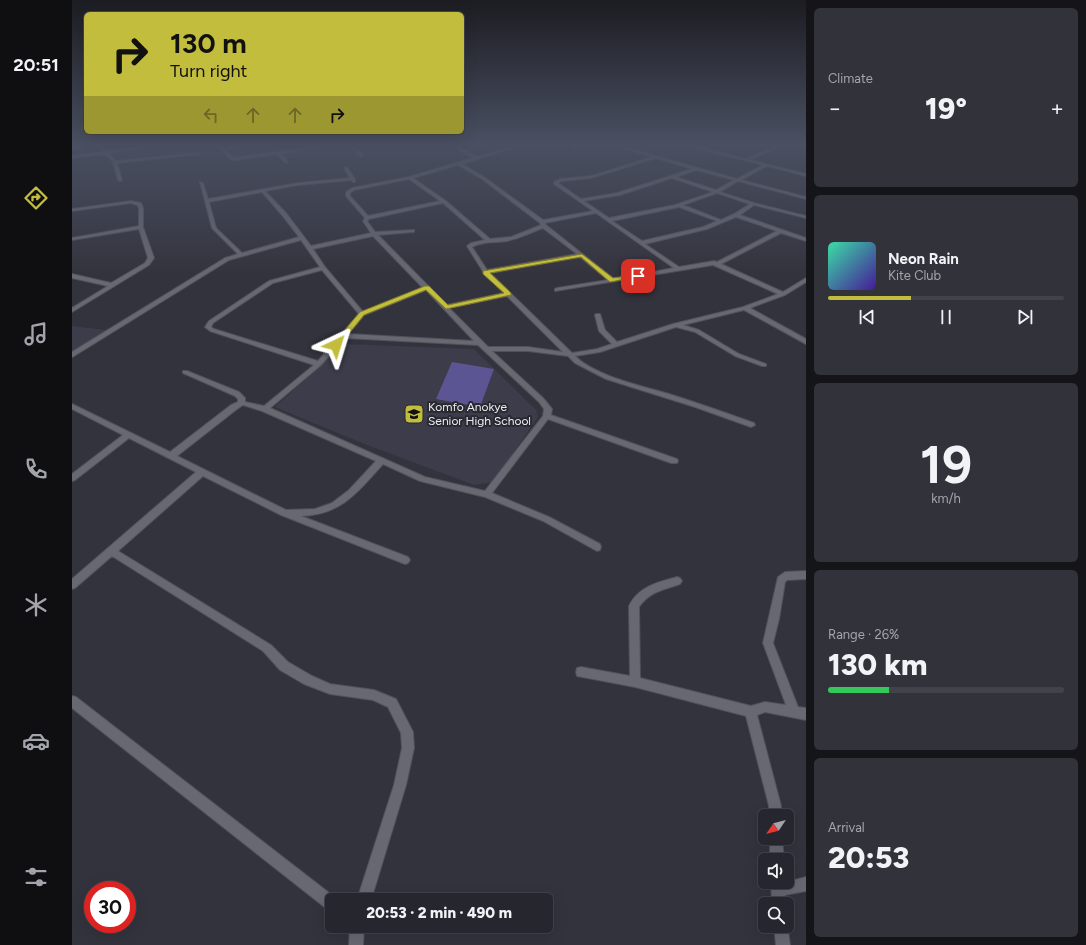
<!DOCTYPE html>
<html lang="en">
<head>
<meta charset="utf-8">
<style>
  body { margin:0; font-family:Figtree,sans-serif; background:#32323a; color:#f1f3f6; height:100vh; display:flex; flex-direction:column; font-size:15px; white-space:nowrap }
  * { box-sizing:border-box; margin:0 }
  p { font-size:13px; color:#a4a5aa }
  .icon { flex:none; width:22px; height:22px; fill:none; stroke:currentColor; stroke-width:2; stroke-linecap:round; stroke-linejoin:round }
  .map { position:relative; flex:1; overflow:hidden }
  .side { display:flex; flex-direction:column; gap:8px; padding:8px; background:#151519; width:280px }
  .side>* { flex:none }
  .banner { position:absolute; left:12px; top:12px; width:380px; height:122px; border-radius:6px; box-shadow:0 4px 16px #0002,0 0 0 1px #42434a; background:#c3bd3e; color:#111; overflow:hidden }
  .needle { width:26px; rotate:235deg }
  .tools { position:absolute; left:686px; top:809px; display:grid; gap:8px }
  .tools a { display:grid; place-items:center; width:36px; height:36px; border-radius:6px; background:#26262e; box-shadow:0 4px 16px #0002,0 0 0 1px #42434a; font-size:20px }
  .speed { position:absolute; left:12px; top:881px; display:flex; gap:8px; font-size:20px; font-weight:700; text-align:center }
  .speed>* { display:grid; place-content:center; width:52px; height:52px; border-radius:50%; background:#26262e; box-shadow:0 4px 16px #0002,0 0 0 1px #42434a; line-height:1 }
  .speed .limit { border:6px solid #d22; background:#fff; color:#111 }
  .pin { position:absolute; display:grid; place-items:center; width:34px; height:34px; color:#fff; margin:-17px; border-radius:8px; box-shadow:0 2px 6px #0006 }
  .me { position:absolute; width:44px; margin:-22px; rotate:41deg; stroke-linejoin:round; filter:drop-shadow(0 0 3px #0008) }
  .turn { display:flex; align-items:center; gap:14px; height:84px; padding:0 20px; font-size:18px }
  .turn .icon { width:52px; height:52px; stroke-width:2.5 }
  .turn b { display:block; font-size:28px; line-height:34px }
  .lanes { display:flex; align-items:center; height:38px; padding:0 20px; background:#0003; justify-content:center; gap:20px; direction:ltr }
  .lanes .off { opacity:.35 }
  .big { font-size:30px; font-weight:800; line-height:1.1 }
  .side .widget { flex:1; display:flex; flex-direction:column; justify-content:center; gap:6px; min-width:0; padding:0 14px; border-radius:6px; background:#32323a }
  .side .dial { align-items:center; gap:0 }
  .dial b { font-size:52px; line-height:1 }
  .song { display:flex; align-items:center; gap:12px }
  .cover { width:48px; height:48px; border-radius:6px; background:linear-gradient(135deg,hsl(160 70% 55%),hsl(260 70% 35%)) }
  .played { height:4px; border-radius:2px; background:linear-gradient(90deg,#c3bd3e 35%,#42434a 35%) }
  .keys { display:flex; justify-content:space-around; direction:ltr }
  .heat { display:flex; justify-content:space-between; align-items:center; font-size:22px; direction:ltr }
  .charge { height:6px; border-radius:3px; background:linear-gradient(90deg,#34c759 26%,#42434a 0) }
  .trip { position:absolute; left:253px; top:893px; width:228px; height:40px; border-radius:6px; background:#26262e; box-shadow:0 4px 16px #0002,0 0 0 1px #42434a; font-weight:800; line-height:40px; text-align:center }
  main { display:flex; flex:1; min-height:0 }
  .menu { display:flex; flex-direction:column; width:72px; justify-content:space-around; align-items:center; background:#0f0f12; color:#a4a5aa }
  .menu .icon { width:28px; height:28px }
  .menu .current { color:#c3bd3e }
  .menu b { font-size:18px; color:#f1f3f6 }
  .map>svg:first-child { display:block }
  .built { fill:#3c3c4b }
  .green { fill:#5b5593 }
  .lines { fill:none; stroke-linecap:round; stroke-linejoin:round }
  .street-casing { stroke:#515159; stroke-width:2 }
  .secondary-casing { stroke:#515159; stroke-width:13 }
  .street { fill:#686873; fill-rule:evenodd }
  .secondary { stroke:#737096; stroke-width:11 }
  .route { fill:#c3bd3e; stroke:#7f7b28 }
  .labels { text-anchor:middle; stroke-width:4; stroke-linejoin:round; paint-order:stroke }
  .poi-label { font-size:12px; fill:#ececf2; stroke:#292932; text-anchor:start }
</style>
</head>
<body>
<main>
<nav class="menu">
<b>20:51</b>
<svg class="icon current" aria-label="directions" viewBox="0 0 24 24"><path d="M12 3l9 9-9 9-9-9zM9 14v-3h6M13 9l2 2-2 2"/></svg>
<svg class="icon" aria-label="music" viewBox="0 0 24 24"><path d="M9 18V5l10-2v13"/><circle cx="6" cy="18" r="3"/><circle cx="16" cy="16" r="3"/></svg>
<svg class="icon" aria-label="phone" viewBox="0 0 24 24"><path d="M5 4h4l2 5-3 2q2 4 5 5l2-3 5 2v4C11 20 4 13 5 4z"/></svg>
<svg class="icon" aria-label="climate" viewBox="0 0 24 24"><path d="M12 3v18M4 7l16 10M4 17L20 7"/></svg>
<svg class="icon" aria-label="car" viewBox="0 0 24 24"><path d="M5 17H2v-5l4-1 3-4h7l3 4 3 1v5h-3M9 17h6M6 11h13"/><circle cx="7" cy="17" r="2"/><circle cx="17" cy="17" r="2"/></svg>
<svg class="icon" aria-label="filters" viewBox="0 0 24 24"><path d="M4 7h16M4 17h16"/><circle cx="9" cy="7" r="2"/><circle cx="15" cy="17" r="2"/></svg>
</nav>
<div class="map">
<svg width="734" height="945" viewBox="0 0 734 945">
  <rect width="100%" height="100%" fill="#33333d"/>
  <g class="built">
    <polygon points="0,326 34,330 0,352"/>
    <polygon points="272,344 402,349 464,410 466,417 421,482 402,485 290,443 203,407"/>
  </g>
  <polygon class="green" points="380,362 422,369 408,407 364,399"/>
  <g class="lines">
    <defs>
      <g id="street">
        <polygon points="26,144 30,144 34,151 89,144 96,144 36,153 44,161 125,153 127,154 45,163 50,180 48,181 46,180 41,162 33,154 0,158 0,156 31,152"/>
        <polygon points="143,144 147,144 151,148 177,144 183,144 153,150 161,158 259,144 266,144 209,154 216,162 214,163 205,154 166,160 159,160"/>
        <polygon points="275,144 279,144 291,155 291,157 289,157"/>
        <path d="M386,144H390L389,147L390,149L405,157L449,144H454L390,164L412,177L471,220L521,211L482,184V182L488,179L519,176L580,157L537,144H542L665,179L691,165L607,144H612L626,147L641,144L630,148L674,159L709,144H713L678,160L734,174V176L695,166L669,180L734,197V199L666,181L648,192L682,203L734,216V218L682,205L668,215L734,238V241L709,233L649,264L711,292L734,278V282L713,295L678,308L734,339V344L672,310L611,325L627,330L667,354L694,364V366H690L663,356L623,332L604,327L528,352L503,356C523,376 570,386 597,394C626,403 654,413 682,423L683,425L679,427L623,407L534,379L503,363L496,356L456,351H420L471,398L480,409L479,415L605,459L606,461L605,463H599L476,419L420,493L477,517L528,544L529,547L528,550L525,551L471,521L413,497L348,481L311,464C286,492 269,515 229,516L336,557L338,560L336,563L333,564L209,515L131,476L46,551L199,645L216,662L240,676L258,684L302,690L324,699L341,732L342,748L334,785L299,900H285L322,785L330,748L329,733L316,707L301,700L258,694L232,684L208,670L191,651L40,556L3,588L0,589V579L124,472L57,438L3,480L0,481V474L51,435L0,409V404L98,452L159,405L166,402V399L163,396L111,373V371H115L167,392L173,398V402L192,406L242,365L138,331L133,327L137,321L197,281L248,267L229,240L157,260L2,356L0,357V352L153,258L166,254L140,228L128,182L131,183L136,199L226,183L278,178L272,168L275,167L283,179V182H281L280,180L226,185L193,191L214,213L239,246L299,233L291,221L293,218L274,196V192L280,188L337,177L401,158L388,151L385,147ZM584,158L620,169L545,193L509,199L486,183L489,181L519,178ZM386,165L410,179L468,223L469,225L439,237L418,239L374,201L341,178ZM624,170L662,180L644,190L604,177ZM600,178L641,192L603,205L537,218L512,201L548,195ZM337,179L368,201L296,216L278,196V193L282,190ZM190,192L210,215L227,237L170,253L144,228L137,202ZM645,193L678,204L662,214L649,220L611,205ZM371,203L413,240L399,243L395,246L412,273L432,293L375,305L306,235L340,232H342V230L303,232L295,221L297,219ZM607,207L645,221L631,227L570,241L540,221ZM524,213L602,268L542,279L474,225L473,223ZM664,217L705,231L645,262L642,261L607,267L573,244L635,229ZM471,228L505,254L415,270L400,247C411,241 423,243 435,241C448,238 459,233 471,228ZM301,236L351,288L291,312L253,267L241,249ZM508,257L536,280L485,288L483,289V291L641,265L706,294L671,307L601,324L545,342L533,330L528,314H524L523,315L527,331L540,344L525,349L500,353L418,273ZM250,270L287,314L246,361L142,329L139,327L141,323L201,283ZM354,290L402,341L276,334L292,315ZM435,296L491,352L456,347H416L377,308ZM273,338L406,345L467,402L472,409L471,416L413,491L353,477L198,408L249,365ZM171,405L190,411L304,461L277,490L260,503L243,509L214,510L105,456L165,409Z"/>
        <polygon points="512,144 516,144 503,149 500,148"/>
        <polygon points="59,201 69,203 71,208 71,227 82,258 77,265 0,312 0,308 36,286 0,278 0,274 39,283 73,263 76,258 67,229 0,240 0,238 67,226 67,208 65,205 59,203 0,211 0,209"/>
        <path d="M734,571V579L715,580L713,582L707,619L701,643L726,707L734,708V720L693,712L685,715L709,806V816H697V806L674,716L563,687L505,676L504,672L505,668L509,667L558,676L557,606C566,587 586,582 605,577L608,578L610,581L608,584C592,590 578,591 567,607L568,678L679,706L693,702L714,705L691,643L706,577L713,572Z"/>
        <polygon points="0,696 4,697 265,899 260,900 260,911 255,909 0,708"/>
        <polygon points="698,838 710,838 712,860 698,860"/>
        <polygon points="734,877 734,891 713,895 714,904 700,904 699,882 715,882"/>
        <polygon points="715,923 718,945 704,945 702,926 715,926"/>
        <polygon points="278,926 292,926 291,945 277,945"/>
      </g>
      <polyline id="secondary" points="0,144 5,144"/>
    </defs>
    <use href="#street" class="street-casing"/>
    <use href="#secondary" class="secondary-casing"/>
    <use href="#street" class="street"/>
    <use href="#secondary" class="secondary"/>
  </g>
  <linearGradient id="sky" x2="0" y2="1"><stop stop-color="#1c1c22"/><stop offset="0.52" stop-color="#4a5062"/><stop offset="1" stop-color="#4a5062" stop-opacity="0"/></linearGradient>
  <rect width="734" height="276" fill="url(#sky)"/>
  <polygon class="route" points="510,254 541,278 566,274 569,276 566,277 538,282 509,257 418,273 439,293 439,295 374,309 354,290 292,315 266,347 264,347 260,345 288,312 353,286 357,286 376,305 432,293 411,274 411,271"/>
  <defs>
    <symbol id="school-square" viewBox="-11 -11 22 22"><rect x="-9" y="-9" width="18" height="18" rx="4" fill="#c3bd3e" stroke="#292932"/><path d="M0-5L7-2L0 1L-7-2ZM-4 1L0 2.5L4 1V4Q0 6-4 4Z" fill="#111"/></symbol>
  </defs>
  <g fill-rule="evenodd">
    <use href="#school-square" x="331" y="403" width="22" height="22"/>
  </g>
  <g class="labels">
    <g class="poi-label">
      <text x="356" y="411">Komfo Anokye<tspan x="356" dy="14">Senior High School</tspan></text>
    </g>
  </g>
</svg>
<div class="tools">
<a><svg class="needle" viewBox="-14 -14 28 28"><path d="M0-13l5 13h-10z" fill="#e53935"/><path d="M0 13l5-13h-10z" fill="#a4a5aa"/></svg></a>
<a><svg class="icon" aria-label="sound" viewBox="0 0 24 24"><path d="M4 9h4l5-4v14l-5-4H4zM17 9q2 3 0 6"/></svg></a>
<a><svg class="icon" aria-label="search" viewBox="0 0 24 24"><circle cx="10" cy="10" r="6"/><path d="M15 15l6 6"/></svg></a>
</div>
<div class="speed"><div class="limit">30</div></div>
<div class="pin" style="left:566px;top:276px;background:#d93025"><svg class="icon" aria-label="arrive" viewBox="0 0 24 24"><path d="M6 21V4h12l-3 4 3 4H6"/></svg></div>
<svg class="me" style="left:264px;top:345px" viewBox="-20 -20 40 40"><path d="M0-17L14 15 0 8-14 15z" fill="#c3bd3e" stroke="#fff" stroke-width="4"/></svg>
<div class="trip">20:53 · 2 min · 490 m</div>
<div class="banner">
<div class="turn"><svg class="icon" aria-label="right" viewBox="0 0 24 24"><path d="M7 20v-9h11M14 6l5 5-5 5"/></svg><div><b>130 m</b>Turn right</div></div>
<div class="lanes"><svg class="icon off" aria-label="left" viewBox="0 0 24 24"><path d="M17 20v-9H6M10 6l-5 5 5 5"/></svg><svg class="icon off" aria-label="ahead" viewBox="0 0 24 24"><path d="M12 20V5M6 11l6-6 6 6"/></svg><svg class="icon off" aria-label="ahead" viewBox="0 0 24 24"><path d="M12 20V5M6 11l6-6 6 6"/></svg><svg class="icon" aria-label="right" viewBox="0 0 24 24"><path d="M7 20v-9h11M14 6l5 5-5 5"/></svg></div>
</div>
</div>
<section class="side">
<div class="widget"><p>Climate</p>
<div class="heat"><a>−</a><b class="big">19°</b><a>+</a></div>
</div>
<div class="widget">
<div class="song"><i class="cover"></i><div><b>Neon Rain</b><p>Kite Club</p></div></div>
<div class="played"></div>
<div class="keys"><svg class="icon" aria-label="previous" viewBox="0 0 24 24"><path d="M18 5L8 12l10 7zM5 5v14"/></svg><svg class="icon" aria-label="pause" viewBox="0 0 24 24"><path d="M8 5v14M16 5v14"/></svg><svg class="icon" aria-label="next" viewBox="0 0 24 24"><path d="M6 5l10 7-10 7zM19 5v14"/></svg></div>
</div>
<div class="widget dial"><b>19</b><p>km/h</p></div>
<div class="widget"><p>Range · 26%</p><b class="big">130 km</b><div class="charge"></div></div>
<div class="widget"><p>Arrival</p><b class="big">20:53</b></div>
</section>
</main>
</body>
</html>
